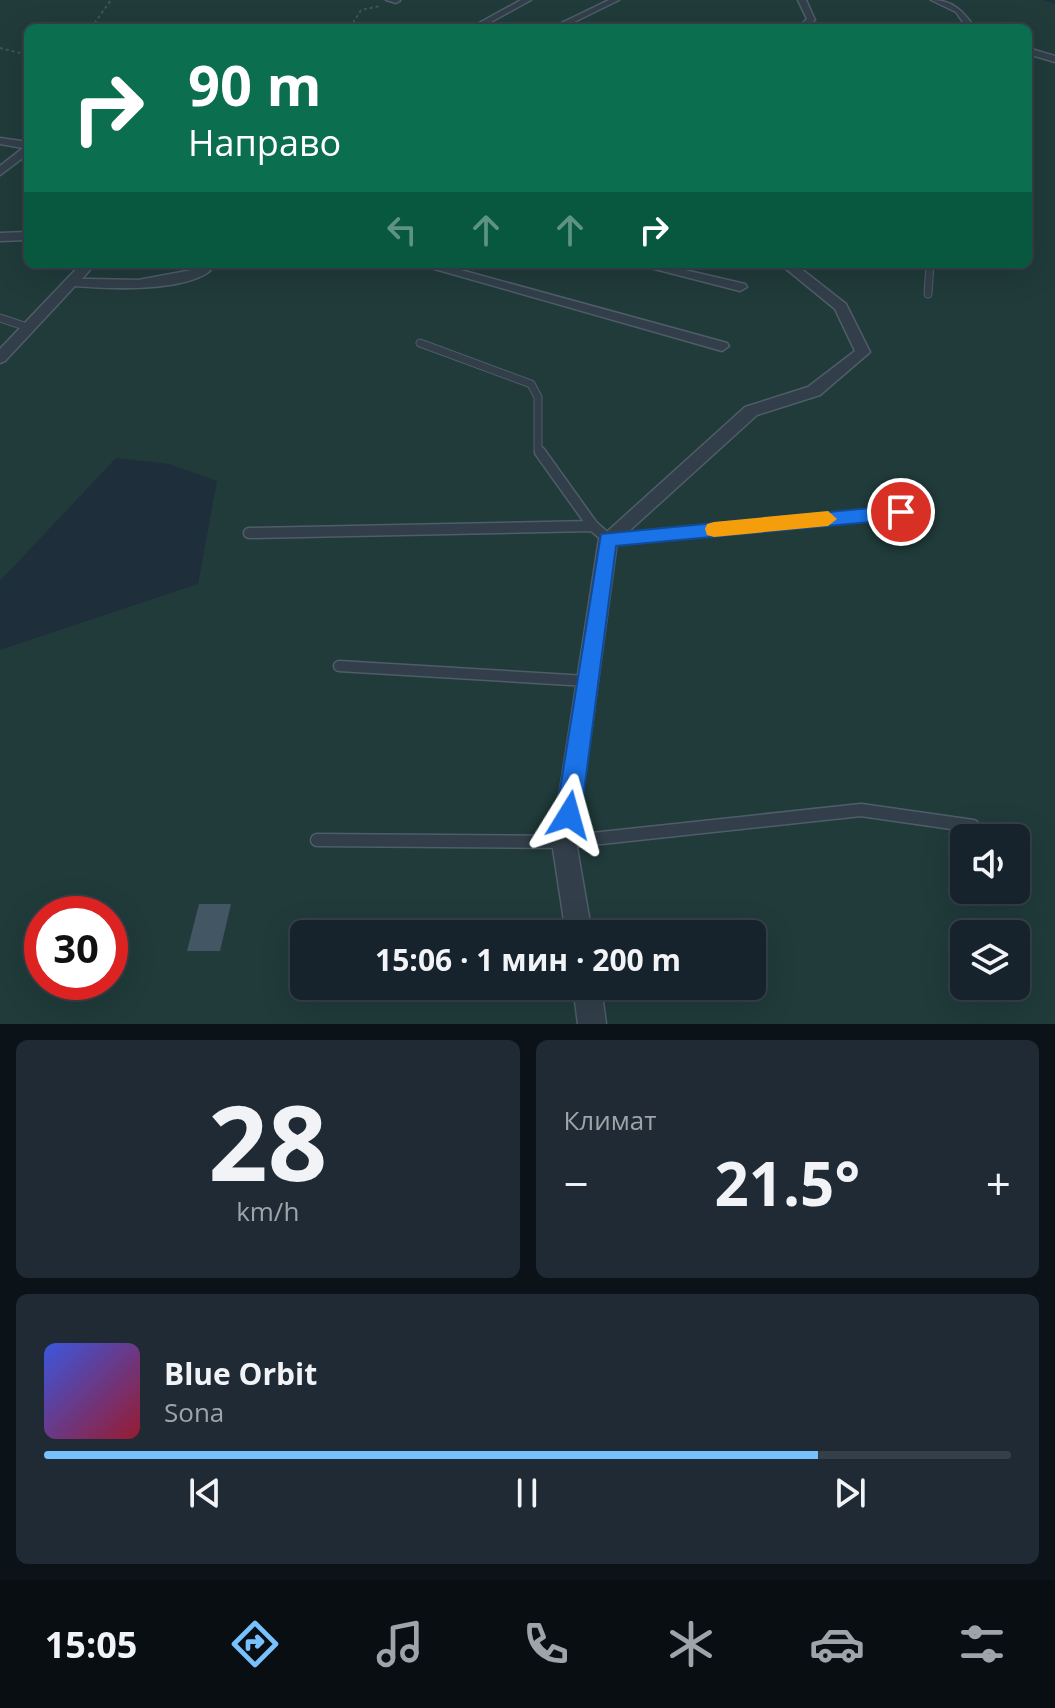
<!DOCTYPE html>
<html lang="ru">
<head>
<meta charset="utf-8">
<style>
  body { margin:0; font-family:"Open Sans",sans-serif; background:#1f2a34; color:#f1f3f6; height:100vh; display:flex; flex-direction:column; font-size:30px; white-space:nowrap }
  * { box-sizing:border-box; margin:0 }
  p { font-size:26px; color:#9ea4a9 }
  .icon { flex:none; width:44px; height:44px; fill:none; stroke:currentColor; stroke-width:2; stroke-linecap:round; stroke-linejoin:round }
  .map { position:relative; height:1024px; overflow:hidden }
  .drawer { display:flex; flex-direction:column; gap:16px; padding:16px; background:#0c1318; flex:1 }
  .drawer>* { flex:none }
  .guide { position:absolute; left:24px; top:24px; width:1008px; height:244px; border-radius:12px; box-shadow:0 8px 32px #0002,0 0 0 2px #353f48; background:#0b6e4f; color:#fff; overflow:hidden }
  .tools { position:absolute; left:950px; top:824px; display:grid; gap:16px }
  .tools a { display:grid; place-items:center; width:80px; height:80px; border-radius:12px; background:#16222c; box-shadow:0 8px 32px #0002,0 0 0 2px #353f48; font-size:40px }
  .speed { position:absolute; left:24px; top:896px; display:flex; gap:16px; font-size:40px; font-weight:700; text-align:center }
  .speed>* { display:grid; place-content:center; width:104px; height:104px; border-radius:50%; background:#16222c; box-shadow:0 8px 32px #0002,0 0 0 2px #353f48; line-height:1 }
  .speed .limit { border:12px solid #d22; background:#fff; color:#111 }
  .pin { position:absolute; display:grid; place-items:center; width:68px; height:68px; color:#fff; margin:-34px; border:4px solid #fff; border-radius:50%; box-shadow:0 2px 8px #0007 }
  .me { position:absolute; width:88px; margin:-44px; rotate:8deg; stroke-linejoin:round; filter:drop-shadow(0 0 6px #0008) }
  .turn { display:flex; align-items:center; gap:28px; height:168px; padding:0 32px; font-size:36px }
  .turn .icon { width:104px; height:104px; stroke-width:2.5 }
  .turn b { display:block; font-size:56px; line-height:68px }
  .lanes { display:flex; align-items:center; height:76px; padding:0 32px; background:#0003; justify-content:center; gap:40px; direction:ltr }
  .lanes .off { opacity:.35 }
  .big { font-size:60px; font-weight:700; line-height:1.1 }
  .drawer .card { flex:1; display:flex; flex-direction:column; justify-content:center; gap:12px; min-width:0; padding:0 28px; border-radius:12px; background:#1f2a34 }
  .drawer .dial { align-items:center; gap:0 }
  .dial b { font-size:104px; line-height:1 }
  .song { display:flex; align-items:center; gap:24px }
  .cover { width:96px; height:96px; border-radius:12px; background:linear-gradient(135deg,hsl(230 70% 55%),hsl(350 70% 35%)) }
  .played { height:8px; border-radius:4px; background:linear-gradient(90deg,#78c1ff 80%,#353f48 80%) }
  .keys { display:flex; justify-content:space-around; direction:ltr }
  .heat { display:flex; justify-content:space-between; align-items:center; font-size:44px; direction:ltr }
  .drawer .tiles { flex:1; display:grid; gap:16px; grid-template-columns:1fr 1fr }
  .card:last-child { grid-column:span 2 }
  .trip { position:absolute; left:290px; top:920px; width:476px; height:80px; border-radius:12px; background:#16222c; box-shadow:0 8px 32px #0002,0 0 0 2px #353f48; font-weight:700; line-height:80px; text-align:center }
  .menu { display:flex; height:128px; justify-content:space-around; align-items:center; background:#090e12; color:#9ea4a9 }
  .menu .icon { width:56px; height:56px }
  .menu .active { color:#78c1ff }
  .menu b { font-size:36px; color:#f1f3f6 }
  .map>svg:first-child { display:block }
  .green { fill:#203b3a; fill-rule:evenodd }
  .building { fill:#435664 }
  .lines { fill:none; stroke-linecap:round; stroke-linejoin:round }
  .service-far2-casing { stroke:#4f5d68; stroke-width:9 }
  .service-far1-casing { stroke:#4f5d68; stroke-width:13 }
  .service-casing { stroke:#4f5d68; stroke-width:15 }
  .minor-casing { stroke:#4f5d68; stroke-width:3 }
  .path { stroke:#3d5756; stroke-width:2; stroke-dasharray:3 3; stroke-linecap:butt }
  .service-far2 { stroke:#323f4a; stroke-width:7 }
  .service-far1 { stroke:#323f4a; stroke-width:10 }
  .service { stroke:#323f4a; stroke-width:12 }
  .minor { fill:#323f4a; fill-rule:evenodd }
  .route { fill:#1a73e8; stroke:#114b97; stroke-width:2 }
  .slow { fill:#f59e0b }
</style>
</head>
<body>
<div class="map">
<svg width="1055" height="1024" viewBox="0 0 1055 1024">
  <rect width="100%" height="100%" fill="#1e2e3a"/>
  <path class="green" d="M0,0H1044L1055,4V1024H0V650L198,584L217,481L169,464L116,458L0,581ZM28,28H1028V264H28ZM964,838H1016V890H964ZM42,914H110V982H42ZM304,934H752V986H304ZM964,934H1016V986H964Z"/>
  <polygon class="building" points="199,904 231,904 220,951 187,951"/>
  <g class="lines">
    <defs>
      <g id="service-far2">
        <polyline points="928,294 930,264"/>
        <polyline points="0,318 27,327"/>
        <polyline points="420,343 531,384 538,397 538,450 541,454"/>
      </g>
      <g id="service-far1">
        <polyline points="540,452 593,526"/>
        <polyline points="249,533 593,526 608,539 901,512"/>
        <polyline points="339,666 587,681"/>
      </g>
      <polyline id="service" points="317,840 564,842 861,810 973,826"/>
      <g id="minor">
        <polygon points="386,0 399,0 400,1 396,3"/>
        <polygon points="521,0 531,0 480,28 470,28"/>
        <polygon points="609,0 619,0 562,28 551,28"/>
        <polygon points="798,0 806,0 815,20 806,28 797,28 807,19"/>
        <path d="M931,0C953,0 963,11 975,28H967L956,12Z"/>
        <polygon points="1028,48 1055,56 1055,62 1028,54"/>
        <polygon points="0,138 28,142 28,154 0,175 0,166 23,148 0,144"/>
        <polygon points="28,232 28,240 0,241 0,233"/>
        <path d="M81,264H95L82,279H90L138,280L192,270L185,264H201L210,271C182,292 109,289 75,286L5,361L0,363V349Z"/>
        <polygon points="417,264 439,264 727,343 729,346 722,351"/>
        <polygon points="635,264 659,264 745,284 747,287 740,291"/>
        <polygon points="780,264 795,264 846,304 870,352 820,395 757,415 617,542 576,842 592,934 566,934 552,842 599,539 745,407 808,387 855,351 835,309"/>
        <polygon points="573,986 601,986 606,1024 578,1024"/>
      </g>
    </defs>
    <use href="#service-far2" class="service-far2-casing"/>
    <use href="#service-far1" class="service-far1-casing"/>
    <use href="#service" class="service-casing"/>
    <use href="#minor" class="minor-casing"/>
    <g class="path">
      <polyline points="91,28 111,0"/>
      <polyline points="350,28 361,10 380,6"/>
      <polyline points="0,48 28,55"/>
    </g>
    <use href="#service-far2" class="service-far2"/>
    <use href="#service-far1" class="service-far1"/>
    <use href="#service" class="service"/>
    <use href="#minor" class="minor"/>
  </g>
  <polygon class="route" points="901,505 910,512 901,519 616,546 581,815 577,824 569,827 560,824 556,815 601,534"/>
  <polygon class="slow" points="828,511 837,519 828,526 714,537 707,535 705,529 707,524 714,522"/>
</svg>
<div class="tools">
<a><svg class="icon" aria-label="sound" viewBox="0 0 24 24"><path d="M4 9h4l5-4v14l-5-4H4zM17 9q2 3 0 6"/></svg></a>
<a><svg class="icon" aria-label="layers" viewBox="0 0 24 24"><path d="M12 4l9 5-9 5-9-5zM3 14l9 5 9-5"/></svg></a>
</div>
<div class="speed"><div class="limit">30</div></div>
<div class="pin" style="left:901px;top:512px;background:#d93025"><svg class="icon" aria-label="arrive" viewBox="0 0 24 24"><path d="M6 21V4h12l-3 4 3 4H6"/></svg></div>
<svg class="me" style="left:569px;top:815px" viewBox="-20 -20 40 40"><path d="M0-17L14 15 0 8-14 15z" fill="#1a73e8" stroke="#fff" stroke-width="4"/></svg>
<div class="trip">15:06 · 1 мин · 200 m</div>
<div class="guide">
<div class="turn"><svg class="icon" aria-label="right" viewBox="0 0 24 24"><path d="M7 20v-9h11M14 6l5 5-5 5"/></svg><div><b>90 m</b>Направо</div></div>
<div class="lanes"><svg class="icon off" aria-label="left" viewBox="0 0 24 24"><path d="M17 20v-9H6M10 6l-5 5 5 5"/></svg><svg class="icon off" aria-label="ahead" viewBox="0 0 24 24"><path d="M12 20V5M6 11l6-6 6 6"/></svg><svg class="icon off" aria-label="ahead" viewBox="0 0 24 24"><path d="M12 20V5M6 11l6-6 6 6"/></svg><svg class="icon" aria-label="right" viewBox="0 0 24 24"><path d="M7 20v-9h11M14 6l5 5-5 5"/></svg></div>
</div>
</div>
<section class="drawer">
<div class="tiles">
<div class="card dial"><b>28</b><p>km/h</p></div>
<div class="card"><p>Климат</p>
<div class="heat"><a>−</a><b class="big">21.5°</b><a>+</a></div>
</div>
<div class="card">
<div class="song"><i class="cover"></i><div><b>Blue Orbit</b><p>Sona</p></div></div>
<div class="played"></div>
<div class="keys"><svg class="icon" aria-label="previous" viewBox="0 0 24 24"><path d="M18 5L8 12l10 7zM5 5v14"/></svg><svg class="icon" aria-label="pause" viewBox="0 0 24 24"><path d="M8 5v14M16 5v14"/></svg><svg class="icon" aria-label="next" viewBox="0 0 24 24"><path d="M6 5l10 7-10 7zM19 5v14"/></svg></div>
</div>
</div>
</section>
<nav class="menu">
<b>15:05</b>
<svg class="icon active" aria-label="directions" viewBox="0 0 24 24"><path d="M12 3l9 9-9 9-9-9zM9 14v-3h6M13 9l2 2-2 2"/></svg>
<svg class="icon" aria-label="music" viewBox="0 0 24 24"><path d="M9 18V5l10-2v13"/><circle cx="6" cy="18" r="3"/><circle cx="16" cy="16" r="3"/></svg>
<svg class="icon" aria-label="phone" viewBox="0 0 24 24"><path d="M5 4h4l2 5-3 2q2 4 5 5l2-3 5 2v4C11 20 4 13 5 4z"/></svg>
<svg class="icon" aria-label="climate" viewBox="0 0 24 24"><path d="M12 3v18M4 7l16 10M4 17L20 7"/></svg>
<svg class="icon" aria-label="car" viewBox="0 0 24 24"><path d="M5 17H2v-5l4-1 3-4h7l3 4 3 1v5h-3M9 17h6M6 11h13"/><circle cx="7" cy="17" r="2"/><circle cx="17" cy="17" r="2"/></svg>
<svg class="icon" aria-label="filters" viewBox="0 0 24 24"><path d="M4 7h16M4 17h16"/><circle cx="9" cy="7" r="2"/><circle cx="15" cy="17" r="2"/></svg>
</nav>
</body>
</html>
